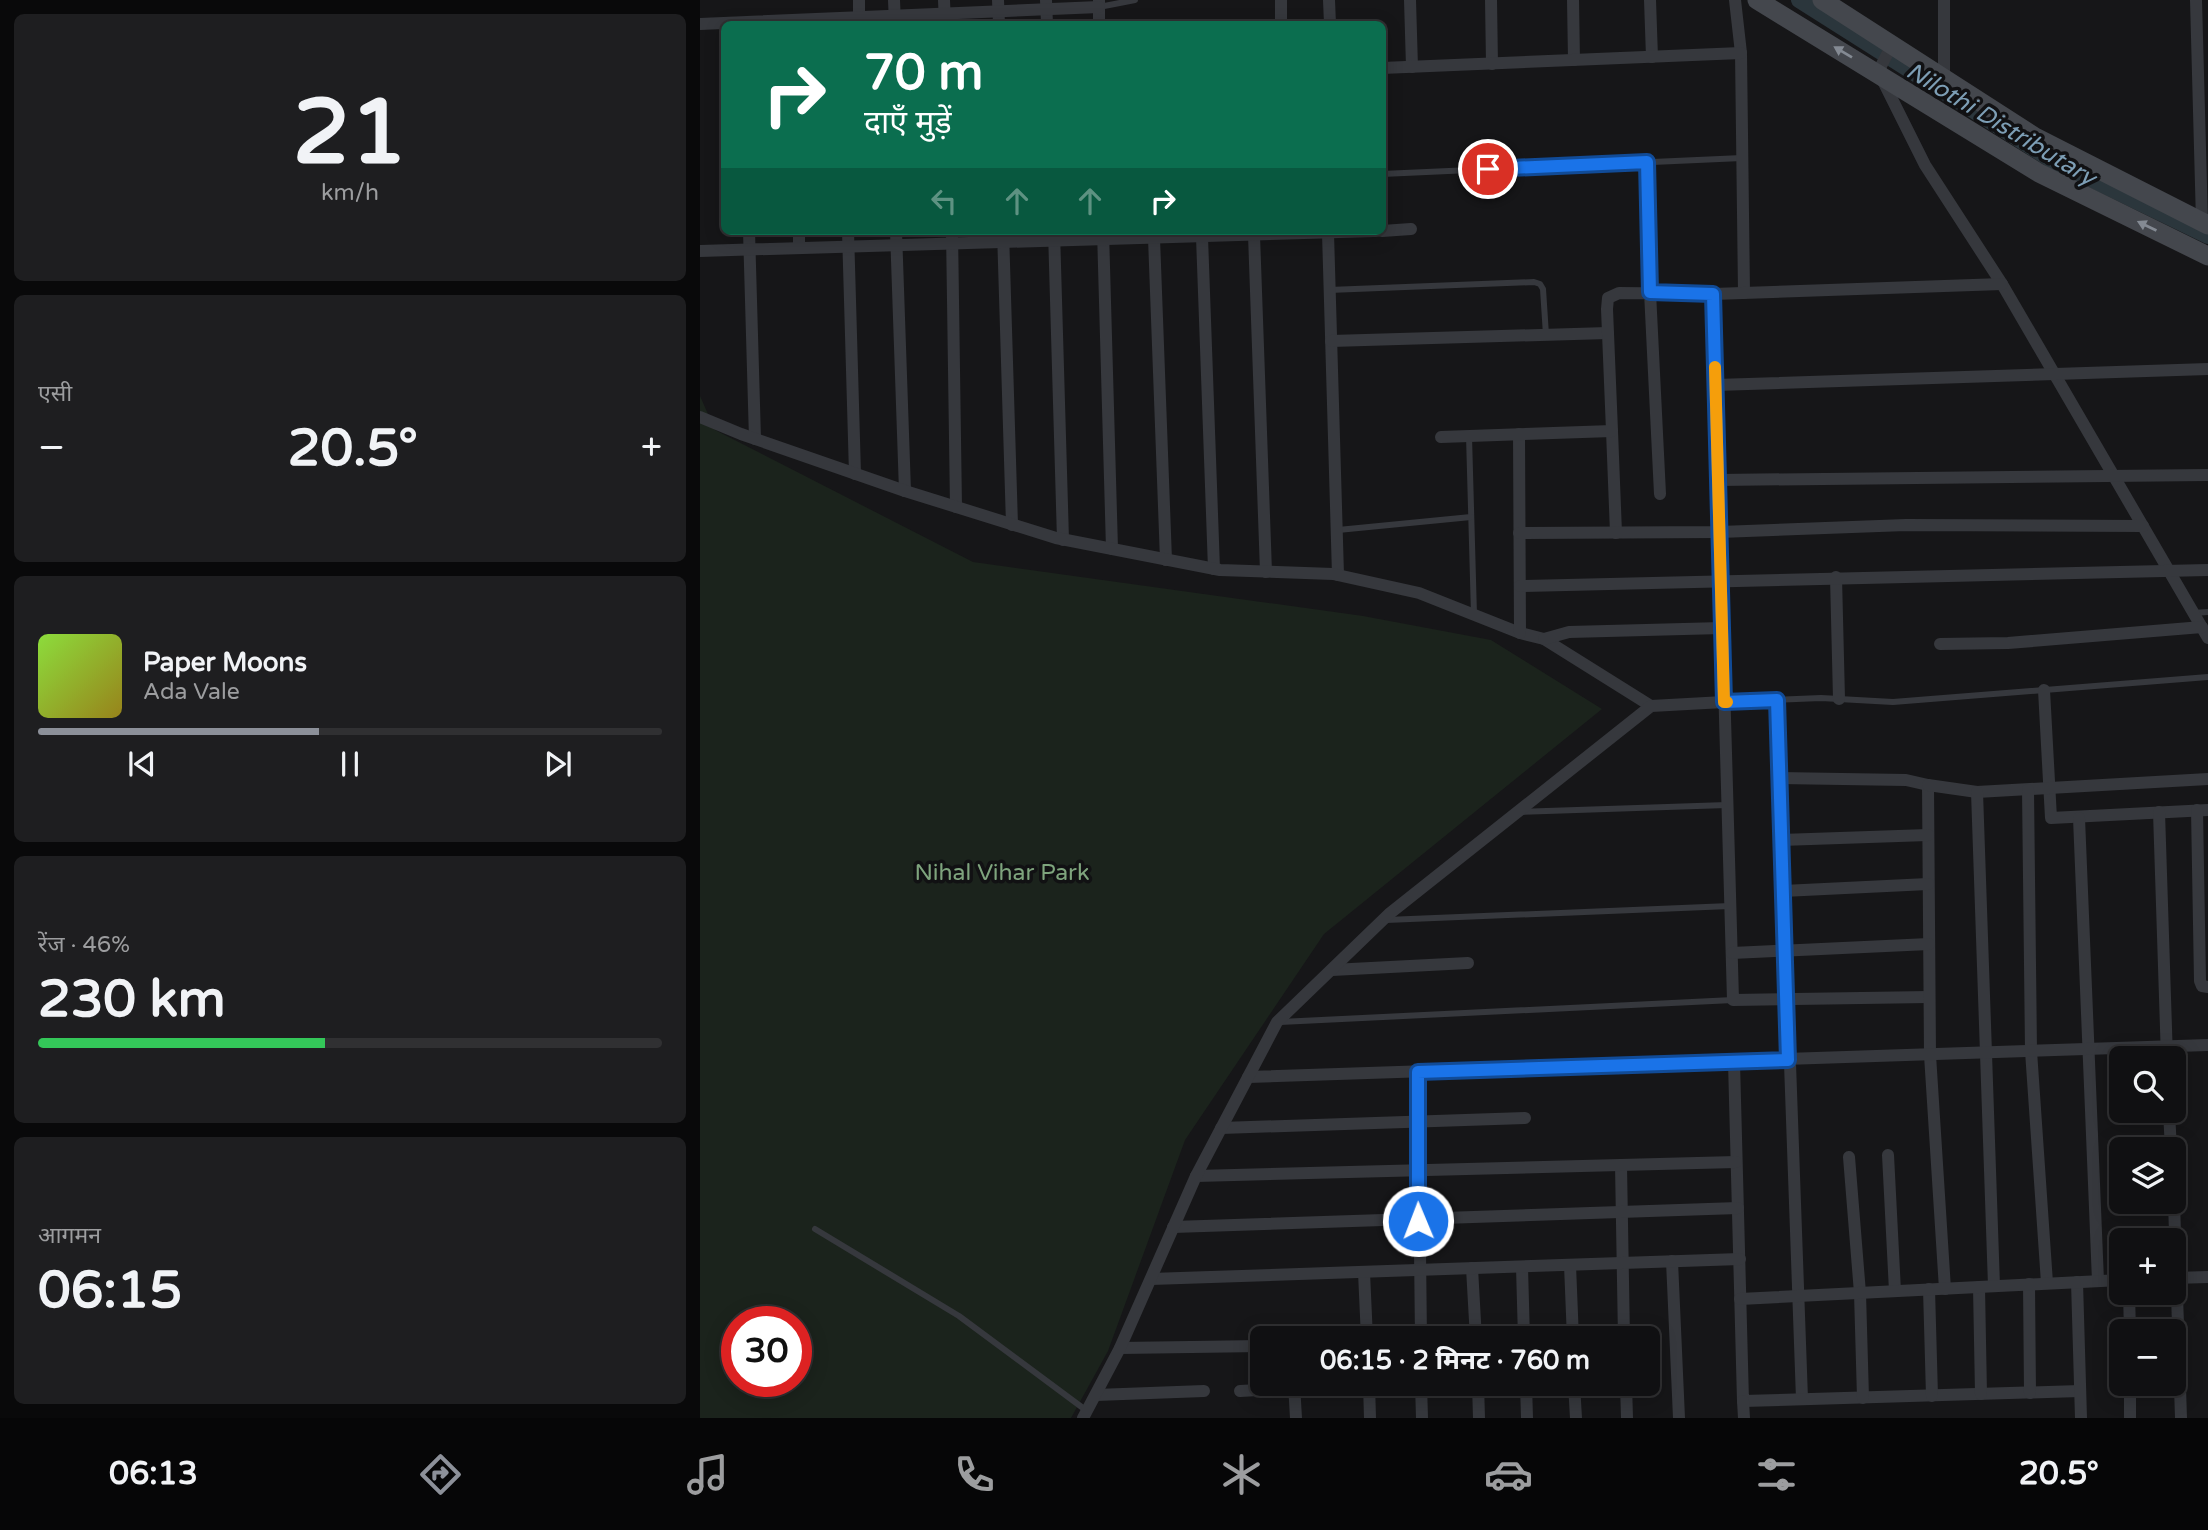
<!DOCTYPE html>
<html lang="hi">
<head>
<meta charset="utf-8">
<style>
  body { margin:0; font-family:"Varela Round","Noto Sans Devanagari",sans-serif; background:#1e1e20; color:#f1f3f6; height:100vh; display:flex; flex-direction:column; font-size:26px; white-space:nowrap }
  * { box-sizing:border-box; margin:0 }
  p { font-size:23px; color:#9c9d9f }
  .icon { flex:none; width:38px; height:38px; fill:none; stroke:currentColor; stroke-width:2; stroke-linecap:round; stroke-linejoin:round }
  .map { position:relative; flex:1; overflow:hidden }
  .side { display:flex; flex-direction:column; gap:14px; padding:14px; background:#09090a; width:700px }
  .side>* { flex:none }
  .hud { position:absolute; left:21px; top:21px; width:665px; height:214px; border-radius:10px; box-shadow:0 4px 18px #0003,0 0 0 2px #303032; background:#0b6e4f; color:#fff; overflow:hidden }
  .controls { position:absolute; left:1409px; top:1046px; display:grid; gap:14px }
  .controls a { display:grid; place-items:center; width:77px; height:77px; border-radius:10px; background:#101012; box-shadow:0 4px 18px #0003,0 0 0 2px #303032; font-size:35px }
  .speed { position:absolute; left:21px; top:1306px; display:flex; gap:14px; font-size:35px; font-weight:700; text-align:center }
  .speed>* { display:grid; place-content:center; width:91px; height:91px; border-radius:50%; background:#101012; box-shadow:0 4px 18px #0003,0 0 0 2px #303032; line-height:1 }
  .speed .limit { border:10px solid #d22; background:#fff; color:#111 }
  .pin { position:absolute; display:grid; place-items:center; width:60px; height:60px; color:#fff; margin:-30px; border:4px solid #fff; border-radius:50%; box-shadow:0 2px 7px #0007 }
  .me { position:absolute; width:77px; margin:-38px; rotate:359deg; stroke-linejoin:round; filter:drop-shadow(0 0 5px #0008) }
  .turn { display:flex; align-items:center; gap:24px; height:147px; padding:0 28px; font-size:32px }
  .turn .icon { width:91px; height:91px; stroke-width:2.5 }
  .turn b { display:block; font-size:49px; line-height:60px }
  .lanes { display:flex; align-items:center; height:66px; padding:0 28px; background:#0003; justify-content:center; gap:35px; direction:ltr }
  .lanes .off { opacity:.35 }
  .big { font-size:52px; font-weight:700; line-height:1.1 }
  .side .card { flex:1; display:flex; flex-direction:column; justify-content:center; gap:10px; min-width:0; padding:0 24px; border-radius:10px; background:#1e1e20 }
  .side .dial { align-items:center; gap:0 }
  .dial b { font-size:91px; line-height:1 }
  .song { display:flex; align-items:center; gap:21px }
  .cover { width:84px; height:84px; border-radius:10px; background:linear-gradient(135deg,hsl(90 70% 55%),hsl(50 70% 35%)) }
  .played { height:7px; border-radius:4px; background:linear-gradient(90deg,#8c9099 45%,#303032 45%) }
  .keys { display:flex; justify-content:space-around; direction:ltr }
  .heat { display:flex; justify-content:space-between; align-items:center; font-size:38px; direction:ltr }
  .charge { height:10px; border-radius:5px; background:linear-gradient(90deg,#34c759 46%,#303032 0) }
  .trip { position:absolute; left:550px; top:1326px; width:410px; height:70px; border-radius:10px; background:#101012; box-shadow:0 4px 18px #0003,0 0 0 2px #303032; font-weight:700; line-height:70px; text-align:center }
  .menu { display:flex; height:112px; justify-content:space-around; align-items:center; background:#060607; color:#9c9d9f }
  .menu .icon { width:49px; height:49px }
  .menu .selected { color:#8c9099 }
  .menu b { font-size:32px; color:#f1f3f6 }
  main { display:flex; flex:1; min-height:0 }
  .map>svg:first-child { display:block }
  .green { fill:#1b231c; fill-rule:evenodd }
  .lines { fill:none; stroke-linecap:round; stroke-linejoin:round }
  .canal { stroke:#2b363c; stroke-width:16 }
  .lane { stroke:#36383d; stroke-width:6 }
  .street { stroke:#36383d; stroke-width:12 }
  .secondary { stroke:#44474d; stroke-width:19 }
  .oneway { fill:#848a93 }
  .route-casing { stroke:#114b97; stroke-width:18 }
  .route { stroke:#1a73e8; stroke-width:12 }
  .slow { stroke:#f59e0b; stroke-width:12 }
  .labels { text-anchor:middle; stroke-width:7; stroke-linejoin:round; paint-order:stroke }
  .park-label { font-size:23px; fill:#7ea47d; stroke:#111113 }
  .water-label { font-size:24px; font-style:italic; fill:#7d9eb5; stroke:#111113 }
</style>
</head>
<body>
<main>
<section class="side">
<div class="card dial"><b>21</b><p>km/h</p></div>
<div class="card"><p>एसी</p>
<div class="heat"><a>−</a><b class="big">20.5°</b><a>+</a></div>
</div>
<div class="card">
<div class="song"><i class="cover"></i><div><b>Paper Moons</b><p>Ada Vale</p></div></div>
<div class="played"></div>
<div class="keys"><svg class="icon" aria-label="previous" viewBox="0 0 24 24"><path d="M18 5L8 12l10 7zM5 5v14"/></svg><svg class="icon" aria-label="pause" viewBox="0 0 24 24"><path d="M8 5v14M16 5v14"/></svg><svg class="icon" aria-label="next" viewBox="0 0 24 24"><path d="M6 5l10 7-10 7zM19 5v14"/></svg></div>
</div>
<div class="card"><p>रेंज · 46%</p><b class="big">230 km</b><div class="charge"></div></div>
<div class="card"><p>आगमन</p><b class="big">06:15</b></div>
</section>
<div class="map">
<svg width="1508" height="1418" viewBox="0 0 1508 1418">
  <rect width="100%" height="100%" fill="#161618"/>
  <path class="green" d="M0,396L15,430L273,562L663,616L791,640L902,709L624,934L485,1140L408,1351L371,1418H0ZM37,1321H96V1381H37Z"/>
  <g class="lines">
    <polyline class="canal" points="1099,0 1353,161 1508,236"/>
    <g class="lane">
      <polyline points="399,7 435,0"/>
      <polyline points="947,162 950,292"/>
      <polyline points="682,174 1042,158"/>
      <polyline points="629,290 834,282 840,284 843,289 846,335"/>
      <polyline points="769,436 774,615"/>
      <polyline points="638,530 771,517"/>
      <polyline points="1493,613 1508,612"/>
      <polyline points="1024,702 1121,698 1193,702 1508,677"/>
      <polyline points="819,812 1027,805"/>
      <polyline points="686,920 1030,906"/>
      <polyline points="580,1022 1033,1000"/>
      <polyline points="115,1229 259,1316 387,1411"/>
    </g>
    <g class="street">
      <polyline points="159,0 159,17"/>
      <polyline points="194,0 195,24"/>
      <polyline points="244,0 245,24"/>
      <polyline points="298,0 299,24"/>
      <polyline points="346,0 347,24"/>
      <polyline points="399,0 399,24"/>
      <polyline points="581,0 581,24"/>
      <polyline points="629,0 630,24"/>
      <polyline points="710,0 712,67"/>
      <polyline points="791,0 792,64"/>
      <polyline points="873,0 874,60"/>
      <polyline points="950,0 952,57"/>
      <polyline points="1035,0 1041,53 1044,293"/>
      <polyline points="1244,0 1244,79"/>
      <polyline points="1496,0 1502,222"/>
      <polyline points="0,24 399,7"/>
      <polyline points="1192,45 1181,66 1180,75 1225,165 1302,284 1508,638"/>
      <polyline points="682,68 1041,53"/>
      <polyline points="49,231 55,439"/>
      <polyline points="99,231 99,248"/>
      <polyline points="148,231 155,474"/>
      <polyline points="196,231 205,491"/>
      <polyline points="252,231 256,507"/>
      <polyline points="303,231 312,525"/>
      <polyline points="354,231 363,540"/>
      <polyline points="403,231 412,549"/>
      <polyline points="682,231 711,229"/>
      <polyline points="628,233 638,575"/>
      <polyline points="554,235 566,572"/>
      <polyline points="502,237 514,569"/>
      <polyline points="454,238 466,560"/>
      <polyline points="0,251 674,231"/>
      <polyline points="950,292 960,494"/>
      <polyline points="1013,294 1033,1000 1229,997"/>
      <polyline points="631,341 908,333"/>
      <polyline points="1016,385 1508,369"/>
      <polyline points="0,417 41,434 205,491 356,538 520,570 633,574 719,593 820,633 844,639 951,706"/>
      <polyline points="912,431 916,533"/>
      <polyline points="819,434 820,633"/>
      <polyline points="741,437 912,431 907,309 908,298 919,293 1013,294 1302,284"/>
      <polyline points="1018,480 1508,475"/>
      <polyline points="819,533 1020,532 1206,525 1443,526"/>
      <polyline points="1136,577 1139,699"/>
      <polyline points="820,586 1508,570"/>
      <polyline points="844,639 869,632 1022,628"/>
      <polyline points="1240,644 1308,643 1502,627"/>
      <polyline points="1344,690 1351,818 1508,810"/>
      <polyline points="1077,700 1102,1399"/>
      <polyline points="1079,778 1206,780 1228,785 1230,1055 1245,1289"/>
      <polyline points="1228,785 1277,792 1508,779"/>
      <polyline points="1328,790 1331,1051 1347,1283"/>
      <polyline points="1277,792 1294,1286"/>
      <polyline points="1497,810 1500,981 1502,986 1508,987"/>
      <polyline points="1459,812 1467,1059"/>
      <polyline points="1379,818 1398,1281"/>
      <polyline points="1081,840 1228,835"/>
      <polyline points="1083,891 1228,884"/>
      <polyline points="1032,953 1229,944"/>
      <polyline points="632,970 768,963"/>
      <polyline points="1034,1062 1043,1401 1380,1391"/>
      <polyline points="718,1072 721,1339"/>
      <polyline points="548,1077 1508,1045"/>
      <polyline points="1469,1111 1471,1150"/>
      <polyline points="521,1128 825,1118"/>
      <polyline points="1188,1155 1195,1291"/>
      <polyline points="1149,1157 1160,1293 1163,1398"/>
      <polyline points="921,1165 924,1339"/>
      <polyline points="496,1176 1036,1162"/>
      <polyline points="1474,1202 1481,1418"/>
      <polyline points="473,1227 1038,1208"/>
      <polyline points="972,1261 979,1418"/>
      <polyline points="870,1265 873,1339"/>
      <polyline points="822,1267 824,1339"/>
      <polyline points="772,1268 776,1339"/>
      <polyline points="664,1272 667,1339"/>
      <polyline points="1474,1278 1508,1277"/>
      <polyline points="451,1279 1040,1259"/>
      <polyline points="1377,1282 1381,1418"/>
      <polyline points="1329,1284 1330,1393"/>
      <polyline points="1279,1287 1281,1394"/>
      <polyline points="1229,1289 1232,1396"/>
      <polyline points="1429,1293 1430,1332"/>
      <polyline points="1040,1299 1421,1280"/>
      <polyline points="420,1348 562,1346"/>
      <polyline points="594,1384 596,1418"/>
      <polyline points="669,1384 670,1418"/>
      <polyline points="721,1384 722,1418"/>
      <polyline points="778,1384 779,1418"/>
      <polyline points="826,1384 827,1418"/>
      <polyline points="874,1384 876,1418"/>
      <polyline points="926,1384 927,1418"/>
      <polyline points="1430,1384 1430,1418"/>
      <polyline points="540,1391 594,1388"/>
      <polyline points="396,1395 504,1391"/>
      <polyline points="1043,1401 1044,1418"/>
      <polyline points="383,1418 420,1348 496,1176 577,1022 689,914 951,706 1024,702"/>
    </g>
    <g class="secondary">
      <polyline points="1057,0 1339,173 1508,256"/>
      <polyline points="1122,0 1335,137 1508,225"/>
    </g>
  </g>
  <defs><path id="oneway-solid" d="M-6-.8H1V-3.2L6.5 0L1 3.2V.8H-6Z" transform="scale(1.75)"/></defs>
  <g class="oneway">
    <use href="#oneway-solid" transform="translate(1143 52) rotate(-149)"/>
    <use href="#oneway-solid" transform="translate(1447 226) rotate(-154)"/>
  </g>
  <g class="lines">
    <defs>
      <polyline id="route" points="718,1221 718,1072 1088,1060 1077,700 1024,702 1013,294 950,292 947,162 788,169"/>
    </defs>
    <use href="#route" class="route-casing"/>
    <use href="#route" class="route"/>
    <polyline class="slow" points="1015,367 1024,702 1027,702"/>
  </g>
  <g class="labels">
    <g class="park-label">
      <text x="302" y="880">Nihal Vihar Park</text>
    </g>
    <g class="water-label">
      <text transform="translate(1301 124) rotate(31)" y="8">Nilothi Distributary</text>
    </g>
  </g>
</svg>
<div class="controls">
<a><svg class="icon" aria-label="search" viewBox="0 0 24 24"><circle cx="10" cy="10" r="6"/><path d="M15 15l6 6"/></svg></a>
<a><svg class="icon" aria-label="layers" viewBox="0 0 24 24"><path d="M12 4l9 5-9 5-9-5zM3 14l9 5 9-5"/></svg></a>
<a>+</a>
<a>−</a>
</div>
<div class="speed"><div class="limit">30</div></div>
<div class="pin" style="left:788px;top:169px;background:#d93025"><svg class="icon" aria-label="arrive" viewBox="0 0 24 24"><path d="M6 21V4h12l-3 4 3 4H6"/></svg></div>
<svg class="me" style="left:718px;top:1221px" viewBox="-20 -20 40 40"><circle r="17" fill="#1a73e8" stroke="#fff" stroke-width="3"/><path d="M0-11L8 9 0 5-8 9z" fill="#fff"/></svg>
<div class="trip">06:15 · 2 मिनट · 760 m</div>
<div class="hud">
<div class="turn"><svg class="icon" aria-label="right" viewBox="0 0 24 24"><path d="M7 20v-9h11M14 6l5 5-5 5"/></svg><div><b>70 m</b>दाएँ मुड़ें</div></div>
<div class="lanes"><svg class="icon off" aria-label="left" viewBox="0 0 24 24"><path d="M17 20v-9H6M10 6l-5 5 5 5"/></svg><svg class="icon off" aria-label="ahead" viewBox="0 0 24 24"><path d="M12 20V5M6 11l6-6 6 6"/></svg><svg class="icon off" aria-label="ahead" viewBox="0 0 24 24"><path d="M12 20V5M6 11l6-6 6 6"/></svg><svg class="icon" aria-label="right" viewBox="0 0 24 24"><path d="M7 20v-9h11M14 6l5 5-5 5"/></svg></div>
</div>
</div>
</main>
<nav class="menu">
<b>06:13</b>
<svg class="icon selected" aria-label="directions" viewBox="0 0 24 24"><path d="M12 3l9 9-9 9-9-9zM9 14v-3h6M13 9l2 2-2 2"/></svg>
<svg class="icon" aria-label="music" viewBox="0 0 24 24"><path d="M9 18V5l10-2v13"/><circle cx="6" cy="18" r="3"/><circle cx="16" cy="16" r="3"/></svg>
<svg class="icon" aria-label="phone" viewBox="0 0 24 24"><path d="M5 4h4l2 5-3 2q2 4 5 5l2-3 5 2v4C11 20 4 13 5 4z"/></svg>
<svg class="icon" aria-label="climate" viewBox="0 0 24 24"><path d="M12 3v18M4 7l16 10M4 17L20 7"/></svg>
<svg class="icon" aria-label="car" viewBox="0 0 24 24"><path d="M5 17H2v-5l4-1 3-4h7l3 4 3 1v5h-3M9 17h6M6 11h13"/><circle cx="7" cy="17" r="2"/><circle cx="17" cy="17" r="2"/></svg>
<svg class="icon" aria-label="filters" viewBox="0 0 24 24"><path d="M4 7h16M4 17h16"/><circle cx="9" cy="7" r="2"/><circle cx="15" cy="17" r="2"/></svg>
<b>20.5°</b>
</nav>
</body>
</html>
